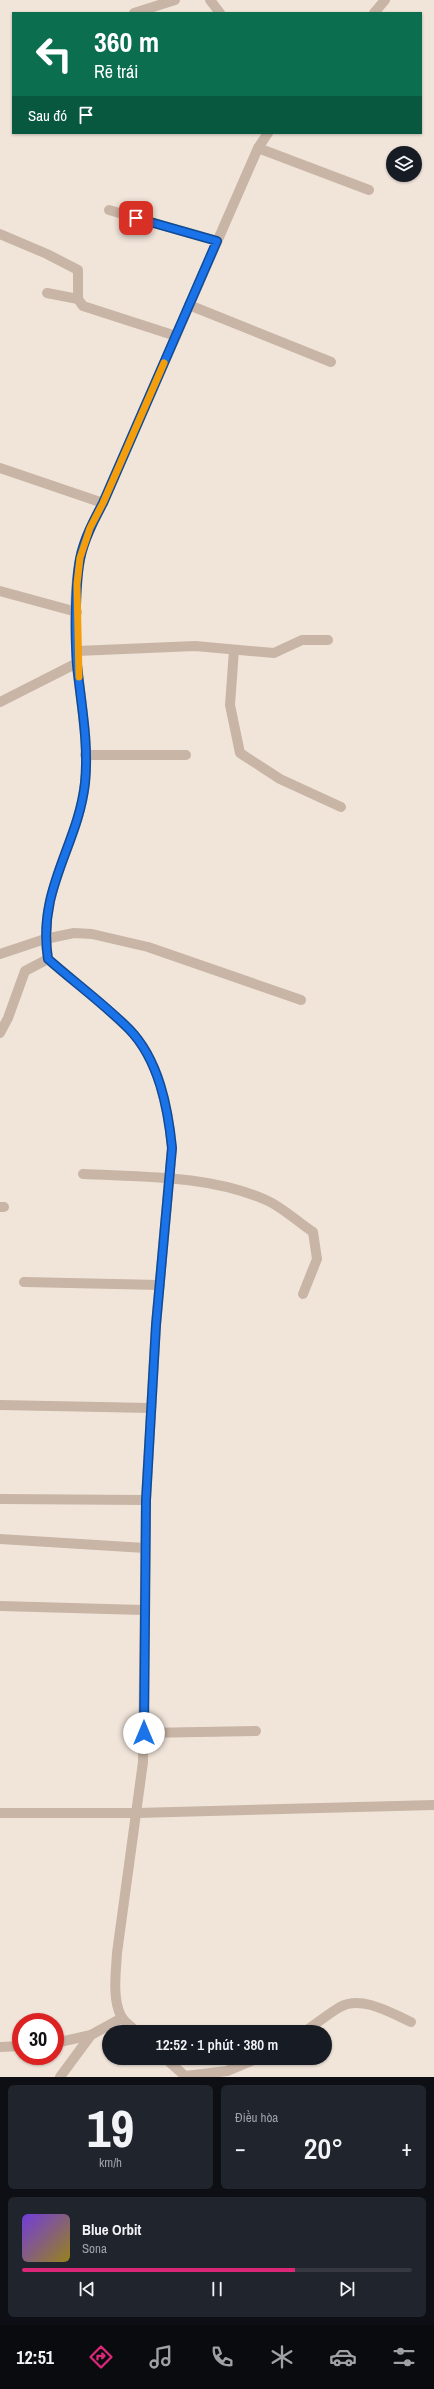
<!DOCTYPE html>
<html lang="vi">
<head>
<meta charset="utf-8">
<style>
  body { margin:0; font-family:"Archivo Narrow",sans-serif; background:#20242c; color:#f1f3f6; height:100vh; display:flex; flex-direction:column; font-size:15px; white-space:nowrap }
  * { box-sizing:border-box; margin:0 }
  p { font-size:13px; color:#9ea1a6 }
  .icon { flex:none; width:22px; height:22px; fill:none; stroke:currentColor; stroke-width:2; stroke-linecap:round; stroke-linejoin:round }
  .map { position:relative; height:2077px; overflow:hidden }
  .sheet { display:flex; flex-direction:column; gap:8px; padding:8px; background:#0d0f14; flex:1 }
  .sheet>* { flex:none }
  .guide { position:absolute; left:12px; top:12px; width:410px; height:122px; border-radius:0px; box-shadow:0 1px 3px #0004; background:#0b6e4f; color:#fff; overflow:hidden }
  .fabs { position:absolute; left:386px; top:146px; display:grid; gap:8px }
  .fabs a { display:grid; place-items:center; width:36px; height:36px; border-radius:50%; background:#171b24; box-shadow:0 1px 3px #0004; font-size:20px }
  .speed { position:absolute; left:12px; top:2013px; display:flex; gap:8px; font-size:20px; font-weight:700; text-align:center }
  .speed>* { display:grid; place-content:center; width:52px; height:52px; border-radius:50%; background:#171b24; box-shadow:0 1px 3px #0004; line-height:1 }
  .speed .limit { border:6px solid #d22; background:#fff; color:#111 }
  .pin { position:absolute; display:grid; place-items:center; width:34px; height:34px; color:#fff; margin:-17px; border-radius:8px; box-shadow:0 2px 6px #0006 }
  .me { position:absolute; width:44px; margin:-22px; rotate:0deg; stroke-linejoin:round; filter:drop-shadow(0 0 3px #0008) }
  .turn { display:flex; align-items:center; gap:14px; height:84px; padding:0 16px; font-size:18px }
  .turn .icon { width:52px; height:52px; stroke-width:2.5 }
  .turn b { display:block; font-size:28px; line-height:34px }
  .then { display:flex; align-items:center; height:38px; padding:0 16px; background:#0003; gap:8px; font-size:15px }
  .big { font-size:30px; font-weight:600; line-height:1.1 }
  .sheet .tile { flex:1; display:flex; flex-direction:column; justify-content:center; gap:6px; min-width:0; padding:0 14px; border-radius:6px; background:#20242c }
  .sheet .dial { align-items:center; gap:0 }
  .dial b { font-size:52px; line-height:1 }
  .song { display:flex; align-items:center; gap:12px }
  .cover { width:48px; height:48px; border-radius:6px; background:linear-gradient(135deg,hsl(260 70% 55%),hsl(50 70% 35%)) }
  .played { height:4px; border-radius:2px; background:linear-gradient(90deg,#db2777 70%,#363941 70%) }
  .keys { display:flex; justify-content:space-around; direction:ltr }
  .heat { display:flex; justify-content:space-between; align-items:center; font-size:22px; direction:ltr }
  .sheet .tiles { flex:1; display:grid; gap:8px; grid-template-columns:1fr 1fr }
  .tile:last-child { grid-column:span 2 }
  .trip { position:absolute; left:102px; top:2025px; width:230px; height:40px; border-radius:20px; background:#171b24; box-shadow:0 1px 3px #0004; font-weight:600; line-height:40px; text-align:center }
  .tab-bar { display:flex; height:64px; justify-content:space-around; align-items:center; background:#090b0e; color:#9ea1a6 }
  .tab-bar .icon { width:28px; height:28px }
  .tab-bar .on { color:#db2777 }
  .tab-bar b { font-size:18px; color:#f1f3f6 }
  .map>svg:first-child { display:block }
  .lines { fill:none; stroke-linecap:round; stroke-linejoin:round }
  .minor { stroke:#c8b5a6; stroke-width:10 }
  .route-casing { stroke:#114b97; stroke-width:10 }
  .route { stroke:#1a73e8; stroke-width:7 }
  .slow { stroke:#f59e0b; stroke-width:7 }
</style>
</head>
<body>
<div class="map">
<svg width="434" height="2077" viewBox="0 0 434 2077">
  <rect width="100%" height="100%" fill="#f1e5da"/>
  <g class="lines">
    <g class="minor">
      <polyline points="210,0 220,13"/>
      <polyline points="134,13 175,0"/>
      <polyline points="374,13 385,0"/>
      <polyline points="258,148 369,190"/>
      <polyline points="109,210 217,241"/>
      <polyline points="0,234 47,254 78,270 78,299 83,306 176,336"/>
      <polyline points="47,293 78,299"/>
      <polyline points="189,305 331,362"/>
      <polyline points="0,468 103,503"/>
      <polyline points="0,591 77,612"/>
      <polyline points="234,650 230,705 240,753 280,779 341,807"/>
      <polyline points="77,651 195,646 274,653 302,640 328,640"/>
      <polyline points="0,702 77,663"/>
      <polyline points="85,755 186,755"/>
      <polyline points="0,954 45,939 74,933 92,934 148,947 301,1000"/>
      <polyline points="0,1033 8,1018 25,971 48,959"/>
      <path d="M83,1174C143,1177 210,1175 266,1200C282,1207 298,1222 313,1232L317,1259L303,1294"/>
      <polyline points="0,1207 4,1207"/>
      <polyline points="24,1282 160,1285"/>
      <polyline points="0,1405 151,1408"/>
      <polyline points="0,1499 146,1500"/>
      <polyline points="0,1539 145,1548"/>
      <polyline points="0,1606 143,1610"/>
      <polyline points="144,1733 256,1731"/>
      <polyline points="0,1813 137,1813 434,1805"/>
      <path d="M137,2032C132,2027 124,2022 121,2016C112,1998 116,1972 117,1953L143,1762L146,1500L156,1325L172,1148C168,1108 159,1059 129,1029C104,1004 74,982 48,959C37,889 78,846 85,783C89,744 81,704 77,665C75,635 74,588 80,559C84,539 94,520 103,503L258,148L268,133"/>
      <path d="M304,2032C316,2024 328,2014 340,2007C362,1995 391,2013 411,2022"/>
      <polyline points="55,2043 91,2035 122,2018"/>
      <polyline points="0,2047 21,2046"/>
      <polyline points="165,2058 186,2077"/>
      <polyline points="185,2076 227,2071 259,2058"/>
      <polyline points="60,2077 91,2035"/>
    </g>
  </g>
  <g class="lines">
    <defs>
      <path id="route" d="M136,218L217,241L103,503C94,520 84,539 80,559C75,586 75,637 77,665C81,703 89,744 85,783C78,846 37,889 48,959C74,982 104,1004 129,1029C159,1060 168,1108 172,1148L156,1325L146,1500L144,1733"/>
    </defs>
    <use href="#route" class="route-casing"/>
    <use href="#route" class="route"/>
    <polyline class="slow" points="79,677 77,584 80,558 90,528 103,503 164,363"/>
  </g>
</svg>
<div class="fabs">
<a><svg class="icon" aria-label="layers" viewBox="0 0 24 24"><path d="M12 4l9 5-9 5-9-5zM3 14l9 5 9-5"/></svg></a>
</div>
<div class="speed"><div class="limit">30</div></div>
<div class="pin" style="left:136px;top:218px;background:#d93025"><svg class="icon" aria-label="arrive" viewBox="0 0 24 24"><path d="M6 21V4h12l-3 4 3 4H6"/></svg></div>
<svg class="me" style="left:144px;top:1733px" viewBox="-20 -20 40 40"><circle r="19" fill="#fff"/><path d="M0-13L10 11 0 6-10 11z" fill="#1a73e8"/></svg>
<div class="trip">12:52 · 1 phút · 380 m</div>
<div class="guide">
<div class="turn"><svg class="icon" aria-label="left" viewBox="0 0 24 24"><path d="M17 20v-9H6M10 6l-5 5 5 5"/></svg><div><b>360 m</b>Rẽ trái</div></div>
<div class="then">Sau đó<svg class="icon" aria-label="arrive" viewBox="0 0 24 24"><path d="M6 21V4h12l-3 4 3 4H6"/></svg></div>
</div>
</div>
<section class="sheet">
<div class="tiles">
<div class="tile dial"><b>19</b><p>km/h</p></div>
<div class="tile"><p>Điều hòa</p>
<div class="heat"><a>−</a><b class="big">20°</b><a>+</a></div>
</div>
<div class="tile">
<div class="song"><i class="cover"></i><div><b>Blue Orbit</b><p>Sona</p></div></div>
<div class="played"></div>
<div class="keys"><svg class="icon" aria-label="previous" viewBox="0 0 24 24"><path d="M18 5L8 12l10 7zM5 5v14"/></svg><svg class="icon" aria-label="pause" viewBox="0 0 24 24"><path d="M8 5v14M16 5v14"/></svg><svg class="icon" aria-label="next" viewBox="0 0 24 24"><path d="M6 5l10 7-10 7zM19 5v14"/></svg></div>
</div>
</div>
</section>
<nav class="tab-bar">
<b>12:51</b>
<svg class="icon on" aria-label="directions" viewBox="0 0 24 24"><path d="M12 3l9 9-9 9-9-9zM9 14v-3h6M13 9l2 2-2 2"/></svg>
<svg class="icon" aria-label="music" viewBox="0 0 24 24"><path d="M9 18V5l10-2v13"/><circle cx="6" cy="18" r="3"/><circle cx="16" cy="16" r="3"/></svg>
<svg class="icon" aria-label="phone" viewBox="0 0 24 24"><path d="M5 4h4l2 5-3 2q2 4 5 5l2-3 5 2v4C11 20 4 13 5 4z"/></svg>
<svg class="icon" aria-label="climate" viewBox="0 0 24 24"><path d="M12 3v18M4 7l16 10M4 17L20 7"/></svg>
<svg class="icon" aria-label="car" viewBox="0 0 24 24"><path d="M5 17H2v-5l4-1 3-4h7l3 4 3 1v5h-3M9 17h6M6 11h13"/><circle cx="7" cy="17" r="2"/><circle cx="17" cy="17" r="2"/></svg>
<svg class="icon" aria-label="filters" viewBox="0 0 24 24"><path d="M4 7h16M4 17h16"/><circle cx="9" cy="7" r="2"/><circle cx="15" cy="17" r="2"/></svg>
</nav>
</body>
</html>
